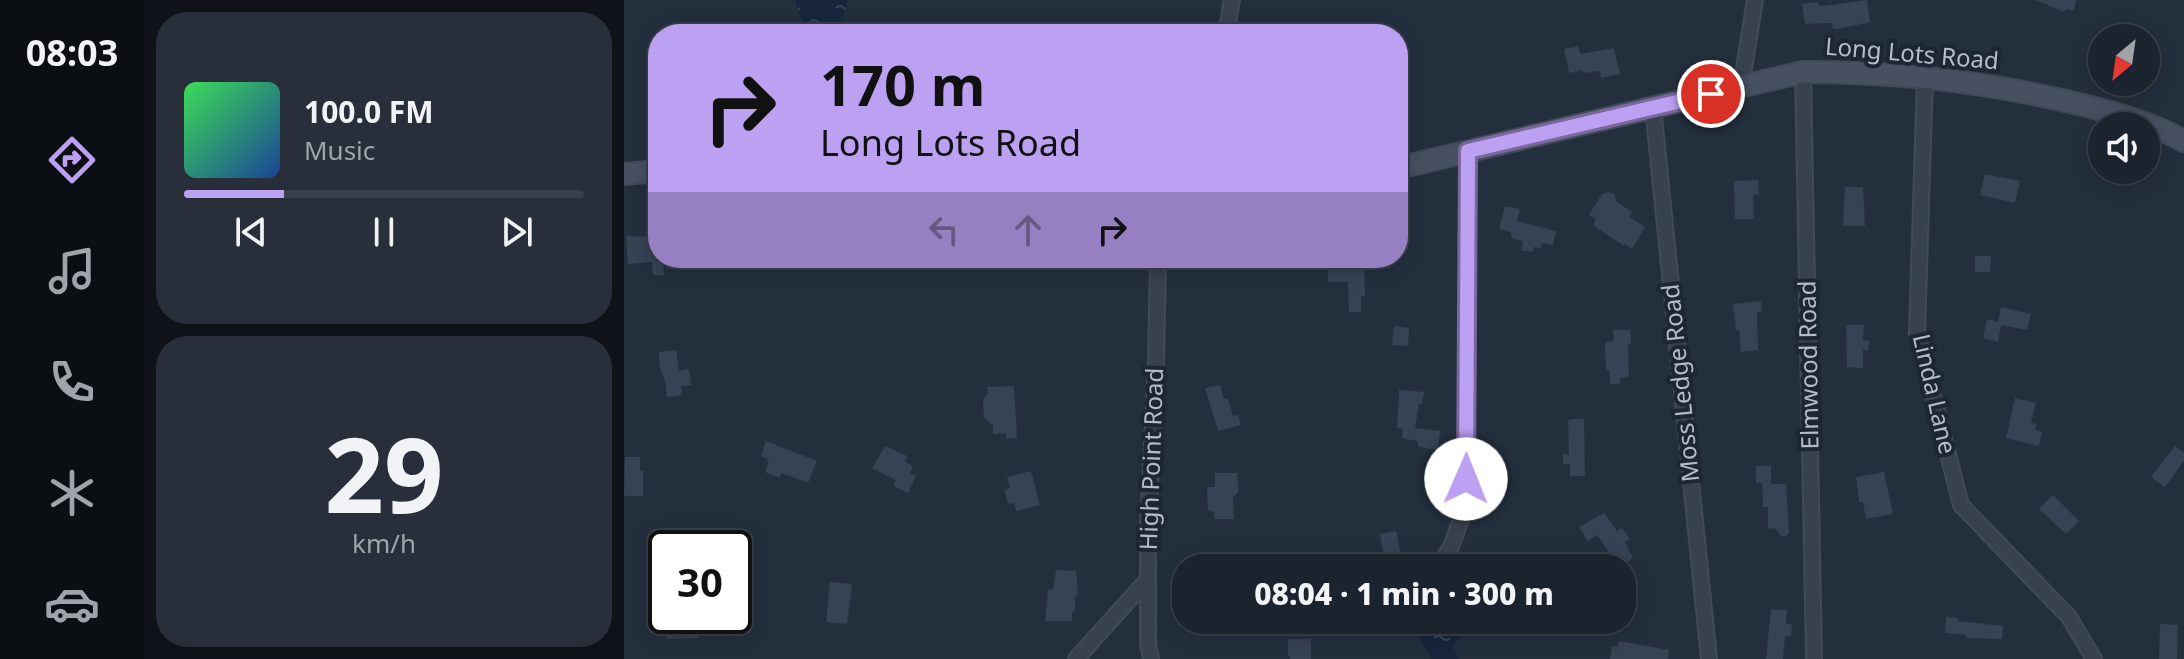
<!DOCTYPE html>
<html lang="en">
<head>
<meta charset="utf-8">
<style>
  body { margin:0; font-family:"Noto Sans",sans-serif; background:#282f3a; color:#f1f3f6; height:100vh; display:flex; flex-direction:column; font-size:30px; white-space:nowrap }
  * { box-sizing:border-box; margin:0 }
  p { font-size:26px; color:#a0a4aa }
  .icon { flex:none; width:44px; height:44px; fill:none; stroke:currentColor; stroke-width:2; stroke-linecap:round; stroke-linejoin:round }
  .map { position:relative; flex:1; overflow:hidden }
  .side { display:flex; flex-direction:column; gap:12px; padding:12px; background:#0f1319; width:480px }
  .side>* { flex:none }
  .top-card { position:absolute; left:24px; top:24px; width:760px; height:244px; border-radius:32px; box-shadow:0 4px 20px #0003,0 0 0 2px #39404a; background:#bca0f2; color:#111; overflow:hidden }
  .needle { width:52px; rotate:209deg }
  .tools { position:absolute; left:1464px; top:24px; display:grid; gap:16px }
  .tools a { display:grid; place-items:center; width:72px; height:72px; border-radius:50%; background:#1b232e; box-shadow:0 4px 20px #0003,0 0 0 2px #39404a; font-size:40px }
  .speed { position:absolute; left:24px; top:530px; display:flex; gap:16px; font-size:40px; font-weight:700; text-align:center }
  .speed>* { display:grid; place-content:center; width:104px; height:104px; border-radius:50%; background:#1b232e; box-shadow:0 4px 20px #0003,0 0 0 2px #39404a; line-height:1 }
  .speed .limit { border:4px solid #111; border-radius:12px; background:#fff; color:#111 }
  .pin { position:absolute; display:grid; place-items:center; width:68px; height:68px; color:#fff; margin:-34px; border:4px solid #fff; border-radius:50%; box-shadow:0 2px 8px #0007 }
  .me { position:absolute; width:88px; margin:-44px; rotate:1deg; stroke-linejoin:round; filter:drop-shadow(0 0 6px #0008) }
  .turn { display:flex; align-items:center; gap:28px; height:168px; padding:0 40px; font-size:36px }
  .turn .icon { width:104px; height:104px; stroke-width:2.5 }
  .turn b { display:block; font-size:56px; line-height:68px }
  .lanes { display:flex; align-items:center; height:76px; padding:0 40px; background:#0003; justify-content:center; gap:40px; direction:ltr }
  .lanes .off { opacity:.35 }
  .side .card { flex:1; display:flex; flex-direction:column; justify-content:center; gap:12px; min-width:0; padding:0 28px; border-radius:32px; background:#282f3a }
  .side .dial { align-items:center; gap:0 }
  .dial b { font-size:104px; line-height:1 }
  .song { display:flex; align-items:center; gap:24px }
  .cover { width:96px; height:96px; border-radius:12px; background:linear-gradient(135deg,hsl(130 70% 55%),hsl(220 70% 35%)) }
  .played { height:8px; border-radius:4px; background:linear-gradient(90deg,#bca0f2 25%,#39404a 25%) }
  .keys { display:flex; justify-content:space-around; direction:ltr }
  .trip { position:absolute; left:548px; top:554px; width:464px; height:80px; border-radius:32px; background:#1b232e; box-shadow:0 4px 20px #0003,0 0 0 2px #39404a; font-weight:800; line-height:80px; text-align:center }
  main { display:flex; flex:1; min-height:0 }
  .dock { display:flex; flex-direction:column; width:144px; justify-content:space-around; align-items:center; background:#0b0e12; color:#a0a4aa }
  .dock .icon { width:56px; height:56px }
  .dock .active { color:#bca0f2 }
  .dock b { font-size:36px; color:#f1f3f6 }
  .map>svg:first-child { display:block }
  .water { fill:url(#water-ripples) }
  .building { fill:#364354 }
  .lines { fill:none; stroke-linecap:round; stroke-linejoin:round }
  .street-casing { stroke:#414a57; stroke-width:18 }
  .secondary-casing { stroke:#414a57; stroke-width:24 }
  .street { stroke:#38414e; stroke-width:14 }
  .secondary { stroke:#465061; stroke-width:20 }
  .route-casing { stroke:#7a689d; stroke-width:20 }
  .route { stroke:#bca0f2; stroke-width:14 }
  .labels { text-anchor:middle; stroke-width:8; stroke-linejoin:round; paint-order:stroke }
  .street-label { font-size:24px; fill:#b4bcc9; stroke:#1d2633 }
</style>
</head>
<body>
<main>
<nav class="dock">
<b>08:03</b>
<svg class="icon active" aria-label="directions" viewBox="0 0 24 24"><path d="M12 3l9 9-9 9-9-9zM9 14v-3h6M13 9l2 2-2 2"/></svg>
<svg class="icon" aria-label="music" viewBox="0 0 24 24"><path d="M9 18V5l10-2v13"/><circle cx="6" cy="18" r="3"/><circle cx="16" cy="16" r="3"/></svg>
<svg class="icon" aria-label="phone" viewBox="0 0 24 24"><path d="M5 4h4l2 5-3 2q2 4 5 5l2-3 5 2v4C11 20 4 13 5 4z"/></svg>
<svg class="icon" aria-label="climate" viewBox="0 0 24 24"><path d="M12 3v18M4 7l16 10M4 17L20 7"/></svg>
<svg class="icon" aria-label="car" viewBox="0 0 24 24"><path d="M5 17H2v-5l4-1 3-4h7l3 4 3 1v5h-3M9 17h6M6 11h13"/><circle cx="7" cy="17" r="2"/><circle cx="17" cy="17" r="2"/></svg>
</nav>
<section class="side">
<div class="card">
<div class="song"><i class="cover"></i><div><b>100.0 FM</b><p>Music</p></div></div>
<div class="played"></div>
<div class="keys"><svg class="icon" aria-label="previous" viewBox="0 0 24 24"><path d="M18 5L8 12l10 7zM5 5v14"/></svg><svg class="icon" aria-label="pause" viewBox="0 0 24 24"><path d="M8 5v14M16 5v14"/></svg><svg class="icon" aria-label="next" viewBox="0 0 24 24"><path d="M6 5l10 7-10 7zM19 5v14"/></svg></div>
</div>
<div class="card dial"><b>29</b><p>km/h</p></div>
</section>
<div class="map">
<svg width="1560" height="659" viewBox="0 0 1560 659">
  <defs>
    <pattern id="water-ripples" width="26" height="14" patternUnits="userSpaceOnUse" patternTransform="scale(2)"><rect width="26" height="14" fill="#17263c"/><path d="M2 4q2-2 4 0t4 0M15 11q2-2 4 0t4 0" fill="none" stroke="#364457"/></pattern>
  </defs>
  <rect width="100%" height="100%" fill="#242f3e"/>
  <g class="water">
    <path d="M171,0H224C222,5 221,14 217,18C210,28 190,31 181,23C176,19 172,6 171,0Z"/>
    <polygon points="792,620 847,620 841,631 829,646 835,659 808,659 796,640"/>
  </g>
  <g class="building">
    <polygon points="1243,0 1246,22 1214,29 1209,29 1208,23 1181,24 1178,4 1194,2 1195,5 1200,6"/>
    <polygon points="1412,0 1452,0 1450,11 1442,9 1440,12"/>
    <polygon points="954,46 956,54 990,48 996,74 977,78 976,71 959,73 959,70 945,73 940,49"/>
    <polygon points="1361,174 1396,181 1391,203 1356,195"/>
    <polygon points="1134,180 1135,194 1129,195 1130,219 1111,219 1110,181"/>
    <polygon points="1221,187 1239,187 1241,226 1219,226"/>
    <polygon points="985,192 991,195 992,201 1008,212 1005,217 1021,227 1008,249 1001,244 1000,246 969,225 972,219 965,215 978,194"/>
    <polygon points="881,206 896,209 893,221 932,231 929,245 918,243 916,248 910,247 908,252 897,250 899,241 888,239 887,232 875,229"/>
    <polygon points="2,236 34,237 34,258 39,258 40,275 29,275 28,262 4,264"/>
    <polygon points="1351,256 1367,256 1366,272 1351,272"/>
    <polygon points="725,258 740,258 741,296 737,296 737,312 725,312 724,282 704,282 704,269 725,269"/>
    <polygon points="1137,301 1138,311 1133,312 1134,350 1117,352 1115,330 1112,330 1109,304"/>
    <polygon points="1377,307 1407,314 1403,330 1377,325 1374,342 1359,338 1363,319 1374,322"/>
    <polygon points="1222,325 1240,325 1239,340 1245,341 1244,350 1239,350 1239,368 1223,367"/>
    <polygon points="770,326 785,328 784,346 768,345"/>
    <polygon points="989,330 1006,330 1007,344 1004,344 1005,377 996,378 996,384 986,384 986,371 982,371 981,342 990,341"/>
    <polygon points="52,350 55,371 65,369 67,385 57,386 58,395 43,397 41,381 36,368 35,352"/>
    <polygon points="596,385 600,399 604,398 609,416 614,415 617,425 594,431 581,388"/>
    <polygon points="390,386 393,438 382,439 382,433 369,434 369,426 360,417 359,399 364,393 363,387"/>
    <polygon points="775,390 800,392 798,404 795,404 791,428 816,431 814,450 795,447 793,441 778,438 779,429 773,428"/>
    <polygon points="1391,398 1412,403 1407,423 1413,424 1411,430 1418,432 1415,446 1382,438"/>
    <polygon points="951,419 960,419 961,476 946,476 946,464 939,464 939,454 945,454 944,420"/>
    <polygon points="142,441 193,461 184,483 158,473 155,478 141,472 145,462 143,461 144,459 137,456"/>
    <polygon points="261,446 283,456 281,462 289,466 286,473 292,476 284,493 269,486 272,480 248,468"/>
    <polygon points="1551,446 1560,453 1560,460 1541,487 1527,477"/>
    <polygon points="1,457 16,457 16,471 19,470 19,496 0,496"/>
    <polygon points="1132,466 1147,466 1147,484 1160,484 1162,485 1165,533 1162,536 1158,537 1151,528 1144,529 1144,507 1139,507 1138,483 1132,483"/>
    <polygon points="407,471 416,505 392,511 390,503 384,504 381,490 386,488 383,477"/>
    <polygon points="1260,472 1269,514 1242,519 1239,502 1235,502 1232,477"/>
    <polygon points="591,473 613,473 615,491 609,498 610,519 590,519 590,512 584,511 583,487 591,487"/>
    <polygon points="1429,495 1455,521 1442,534 1415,509"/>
    <polygon points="980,513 993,531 998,528 1006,539 1001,542 1009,558 999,565 994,557 990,560 973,535 964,541 955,527"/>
    <polygon points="772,531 780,568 762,568 756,534"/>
    <polygon points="432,570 452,571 454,595 451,596 451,612 448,611 448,621 421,621 424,589 429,590"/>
    <polygon points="206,582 228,584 223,624 202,622"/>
    <polygon points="1147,609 1163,610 1162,624 1168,624 1167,636 1161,636 1159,659 1142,659"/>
    <polygon points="47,616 65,616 65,625 73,625 74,638 43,639 42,626 48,626"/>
    <polygon points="1322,617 1334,618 1334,621 1379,626 1378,639 1342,638 1342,635 1321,633"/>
    <polygon points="1536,624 1554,625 1553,659 1535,659"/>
    <polygon points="664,639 687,639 687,659 666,659 666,656 664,656"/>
    <polygon points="995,641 1045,650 1044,659 986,659 988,646 994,647"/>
  </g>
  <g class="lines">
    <defs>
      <g id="street">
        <polyline points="602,34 608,0"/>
        <polyline points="1179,72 1190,659"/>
        <polyline points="1301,77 1293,333 1337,505 1445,617 1470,659"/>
        <polyline points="1117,87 1131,0"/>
        <polyline points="1029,107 1085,659"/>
        <polyline points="817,561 827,547 842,506 844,151"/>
        <polyline points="452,659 524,579"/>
        <polyline points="527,659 524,644 524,525 532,364 534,258"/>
      </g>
      <g id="secondary">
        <path d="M774,168L1179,72C1265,72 1349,80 1433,99C1477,109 1520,119 1560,141"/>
        <polyline points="0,174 34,171"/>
      </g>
    </defs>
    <use href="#street" class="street-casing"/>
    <use href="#secondary" class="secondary-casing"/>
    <use href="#street" class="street"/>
    <use href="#secondary" class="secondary"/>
  </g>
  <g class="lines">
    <defs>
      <polyline id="route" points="842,479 844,151 1087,94"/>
    </defs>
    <use href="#route" class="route-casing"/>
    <use href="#route" class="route"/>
  </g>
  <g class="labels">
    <g class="street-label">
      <text transform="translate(1288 54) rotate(5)" y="8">Long Lots Road</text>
      <text transform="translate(1185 365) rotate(-91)" y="8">Elmwood Road</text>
      <text transform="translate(1057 383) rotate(-96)" y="8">Moss Ledge Road</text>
      <text transform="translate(1310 394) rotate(77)" y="8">Linda Lane</text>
      <text transform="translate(528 459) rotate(-88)" y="8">High Point Road</text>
    </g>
  </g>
</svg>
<div class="tools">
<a><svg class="needle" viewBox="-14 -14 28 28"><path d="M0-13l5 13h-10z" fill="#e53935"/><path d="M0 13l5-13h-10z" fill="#a0a4aa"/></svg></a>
<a><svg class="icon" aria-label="sound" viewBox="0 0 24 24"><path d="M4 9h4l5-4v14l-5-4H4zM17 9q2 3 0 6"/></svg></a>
</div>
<div class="speed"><div class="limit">30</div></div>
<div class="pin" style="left:1087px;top:94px;background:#d93025"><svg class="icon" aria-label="arrive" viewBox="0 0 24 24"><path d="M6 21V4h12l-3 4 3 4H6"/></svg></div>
<svg class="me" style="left:842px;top:479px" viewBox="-20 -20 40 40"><circle r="19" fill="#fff"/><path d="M0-13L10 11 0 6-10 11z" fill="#bca0f2"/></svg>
<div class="trip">08:04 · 1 min · 300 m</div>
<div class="top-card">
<div class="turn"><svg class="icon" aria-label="right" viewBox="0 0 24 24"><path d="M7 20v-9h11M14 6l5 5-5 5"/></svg><div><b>170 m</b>Long Lots Road</div></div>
<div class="lanes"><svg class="icon off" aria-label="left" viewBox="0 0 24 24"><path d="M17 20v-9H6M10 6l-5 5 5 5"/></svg><svg class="icon off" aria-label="ahead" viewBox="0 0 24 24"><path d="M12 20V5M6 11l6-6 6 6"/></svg><svg class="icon" aria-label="right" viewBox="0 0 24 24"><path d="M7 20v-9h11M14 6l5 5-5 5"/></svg></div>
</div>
</div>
</main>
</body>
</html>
